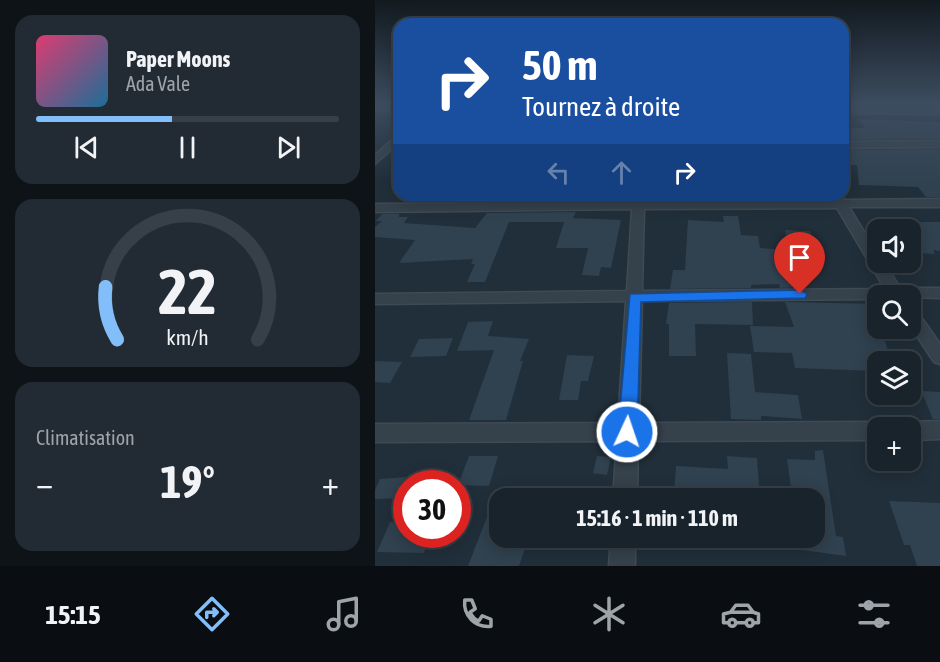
<!DOCTYPE html>
<html lang="fr">
<head>
<meta charset="utf-8">
<style>
  body { margin:0; font-family:"Asap Condensed",sans-serif; background:#222b34; color:#f1f3f6; height:100vh; display:flex; flex-direction:column; font-size:22px; white-space:nowrap }
  * { box-sizing:border-box; margin:0 }
  p { font-size:20px; color:#9fa4a9 }
  .icon { flex:none; width:33px; height:33px; fill:none; stroke:currentColor; stroke-width:2; stroke-linecap:round; stroke-linejoin:round }
  .map { position:relative; flex:1; overflow:hidden }
  .panel { display:flex; flex-direction:column; gap:15px; padding:15px; background:#0e1318; width:375px }
  .panel>* { flex:none }
  .guide { position:absolute; left:18px; top:18px; width:456px; height:183px; border-radius:18px; box-shadow:0 3px 15px #0003,0 0 0 2px #374048; background:#1a4fa0; color:#fff; overflow:hidden }
  .controls { position:absolute; left:492px; top:219px; display:grid; gap:12px }
  .controls a { display:grid; place-items:center; width:54px; height:54px; border-radius:12px; background:#19232c; box-shadow:0 3px 15px #0003,0 0 0 2px #374048; font-size:30px }
  .speed { position:absolute; left:18px; top:470px; display:flex; gap:12px; font-size:30px; font-weight:700; text-align:center }
  .speed>* { display:grid; place-content:center; width:78px; height:78px; border-radius:50%; background:#19232c; box-shadow:0 3px 15px #0003,0 0 0 2px #374048; line-height:1 }
  .speed .limit { border:9px solid #d22; background:#fff; color:#111 }
  .pin { position:absolute; display:grid; place-items:center; width:51px; height:51px; color:#fff; margin:-62px -26px; border-radius:50% 50% 50% 0; rotate:-45deg; box-shadow:0 0 6px #0007 }
  .pin .icon { rotate:45deg }
  .me { position:absolute; width:66px; margin:-33px; rotate:3deg; stroke-linejoin:round; filter:drop-shadow(0 0 4px #0008) }
  .turn { display:flex; align-items:center; gap:21px; height:126px; padding:0 30px; font-size:27px }
  .turn .icon { width:78px; height:78px; stroke-width:2.5 }
  .turn b { display:block; font-size:42px; line-height:51px }
  .lanes { display:flex; align-items:center; height:57px; padding:0 30px; background:#0003; justify-content:center; gap:30px; direction:ltr }
  .lanes .off { opacity:.35 }
  .big { font-size:45px; font-weight:700; line-height:1.1 }
  .panel .tile { flex:1; display:flex; flex-direction:column; justify-content:center; gap:9px; min-width:0; padding:0 21px; border-radius:18px; background:#222b34 }
  .panel .dial { align-items:center; gap:0 }
  .dial svg { height:156px; overflow:visible; fill:none; stroke:#374048; stroke-width:7; stroke-linecap:round; text-anchor:middle }
  .dial text { fill:#f1f3f6; stroke:none }
  .song { display:flex; align-items:center; gap:18px }
  .cover { width:72px; height:72px; border-radius:9px; background:linear-gradient(135deg,hsl(340 70% 55%),hsl(200 70% 35%)) }
  .played { height:6px; border-radius:3px; background:linear-gradient(90deg,#82befa 45%,#374048 45%) }
  .keys { display:flex; justify-content:space-around; direction:ltr }
  .heat { display:flex; justify-content:space-between; align-items:center; font-size:33px; direction:ltr }
  .trip { position:absolute; left:114px; top:488px; width:336px; height:60px; border-radius:18px; background:#19232c; box-shadow:0 3px 15px #0003,0 0 0 2px #374048; font-weight:700; line-height:60px; text-align:center }
  .menu { display:flex; height:96px; justify-content:space-around; align-items:center; background:#0a0e12; color:#9fa4a9 }
  .menu .icon { width:42px; height:42px }
  .menu .active { color:#82befa }
  .menu b { font-size:27px; color:#f1f3f6 }
  main { display:flex; flex:1; min-height:0 }
  .map>svg:first-child { display:block }
  .building { fill:#30414f }
  .lines { fill:none; stroke-linecap:round; stroke-linejoin:round }
  .street-casing { stroke:#3e4a54; stroke-width:3 }
  .street { fill:#35414b; fill-rule:evenodd }
  .route { fill:#1a73e8; stroke:#114b97; stroke-width:1.5 }
</style>
</head>
<body>
<main>
<section class="panel">
<div class="tile">
<div class="song"><i class="cover"></i><div><b>Paper Moons</b><p>Ada Vale</p></div></div>
<div class="played"></div>
<div class="keys"><svg class="icon" aria-label="previous" viewBox="0 0 24 24"><path d="M18 5L8 12l10 7zM5 5v14"/></svg><svg class="icon" aria-label="pause" viewBox="0 0 24 24"><path d="M8 5v14M16 5v14"/></svg><svg class="icon" aria-label="next" viewBox="0 0 24 24"><path d="M6 5l10 7-10 7zM19 5v14"/></svg></div>
</div>
<div class="tile dial"><svg viewBox="0 0 100 80">
<path d="M14 69A42 42 0 1 1 86 69"/>
<path d="M14 69A42 42 0 0 1 8 42" stroke="#82befa"/>
<text x="50" y="56" font-size="32" font-weight="700">22</text>
<text x="50" y="72" font-size="11">km/h</text>
</svg></div>
<div class="tile"><p>Climatisation</p>
<div class="heat"><a>−</a><b class="big">19°</b><a>+</a></div>
</div>
</section>
<div class="map">
<svg width="565" height="566" viewBox="0 0 565 566">
  <rect width="100%" height="100%" fill="#212f3a"/>
  <g class="building">
    <polygon points="483,119 565,122 565,139 468,140 468,128 489,128"/>
    <polygon points="565,149 565,197 551,197 543,187 484,185 482,165 473,165 468,152 468,150"/>
    <polygon points="126,195 211,195 208,200 122,201"/>
    <polygon points="201,212 198,218 246,220 236,268 226,267 224,276 207,275 213,248 181,248 189,222 134,222 110,282 92,282 100,264 96,264 98,259 24,263 40,240 0,237 0,227 7,221 1,221 7,214 24,214 24,217 33,217 29,223 100,228 112,213"/>
    <polygon points="348,216 363,216 366,235 383,236 385,248 414,250 410,230 435,231 444,265 423,264 425,275 420,275 423,287 405,288 404,284 376,285 376,288 295,289 298,270 310,270 313,220 349,222"/>
    <polygon points="524,222 565,222 565,251 558,250 560,254 543,253 536,241 536,230 529,230"/>
    <polygon points="377,302 378,325 320,324 321,356 294,356 294,324 291,324 294,303"/>
    <polygon points="410,302 502,304 502,329 506,330 517,362 498,362 501,371 420,368 417,353 379,352 375,326 419,327"/>
    <polygon points="118,321 113,336 154,339 145,361 148,361 131,420 94,420 119,350 82,351 93,322"/>
    <polygon points="78,338 71,356 35,357 44,339"/>
    <polygon points="352,353 376,354 380,392 423,395 427,419 386,416 386,420 356,419"/>
    <polygon points="192,355 219,356 213,381 206,381 203,400 184,400"/>
    <polygon points="0,361 27,362 15,383 0,382"/>
    <polygon points="546,391 565,392 565,419 558,419"/>
    <polygon points="448,450 461,536 468,537 471,556 398,546 398,537 440,537 440,489 416,488 412,459 440,460 440,451"/>
    <polygon points="94,456 123,456 114,486 83,485"/>
    <polygon points="222,456 236,457 232,475 218,473"/>
    <polygon points="352,456 382,458 385,498 299,494 301,466 353,469"/>
    <polygon points="32,477 32,498 0,499 0,490 5,479"/>
    <polygon points="514,501 565,503 565,566 542,566 535,545 529,545"/>
    <polygon points="112,517 124,519 124,537 154,537 144,566 93,566"/>
    <polygon points="15,522 32,523 32,534 56,534 49,553 2,552"/>
  </g>
  <g class="lines">
    <defs>
      <g id="street">
        <rect x="0" y="105" width="24" height="6"/>
        <polygon points="468,107 565,108 565,114 468,113"/>
        <polygon points="24,134 24,142 0,164 0,155"/>
        <polygon points="565,141 565,147 468,148 468,142"/>
        <path d="M258,195H270V202L458,200L456,198L460,195L466,196L469,200L565,199V207H474L502,253V262H509L525,288H565V298L502,296V299L267,301L264,423L502,422L511,428H502V440L263,441L262,498H238L242,441L0,442V424L243,423L251,301L0,304V294L252,291L257,209L0,212V204L258,202ZM462,208L510,289L267,291L269,209Z"/>
        <polygon points="536,309 542,311 565,344 565,364 559,362 536,327"/>
        <polygon points="565,421 565,439 536,440 536,428 527,428 536,422"/>
        <polygon points="236,537 260,537 260,566 234,566"/>
      </g>
    </defs>
    <use href="#street" class="street-casing"/>
    <use href="#street" class="street"/>
  </g>
  <linearGradient id="sky" x2="0" y2="1"><stop stop-color="#121a20"/><stop offset="0.57" stop-color="#3d4d60"/><stop offset="1" stop-color="#3d4d60" stop-opacity="0"/></linearGradient>
  <rect width="565" height="183" fill="url(#sky)"/>
  <polygon class="route" points="425,290 432,294 430,298 266,302 262,432 259,438 252,440 246,438 243,432 255,294"/>
</svg>
<div class="controls">
<a><svg class="icon" aria-label="sound" viewBox="0 0 24 24"><path d="M4 9h4l5-4v14l-5-4H4zM17 9q2 3 0 6"/></svg></a>
<a><svg class="icon" aria-label="search" viewBox="0 0 24 24"><circle cx="10" cy="10" r="6"/><path d="M15 15l6 6"/></svg></a>
<a><svg class="icon" aria-label="layers" viewBox="0 0 24 24"><path d="M12 4l9 5-9 5-9-5zM3 14l9 5 9-5"/></svg></a>
<a>+</a>
</div>
<div class="speed"><div class="limit">30</div></div>
<div class="pin" style="left:425px;top:294px;background:#d93025"><svg class="icon" aria-label="arrive" viewBox="0 0 24 24"><path d="M6 21V4h12l-3 4 3 4H6"/></svg></div>
<svg class="me" style="left:252px;top:432px" viewBox="-20 -20 40 40"><circle r="17" fill="#1a73e8" stroke="#fff" stroke-width="3"/><path d="M0-11L8 9 0 5-8 9z" fill="#fff"/></svg>
<div class="trip">15:16 · 1 min · 110 m</div>
<div class="guide">
<div class="turn"><svg class="icon" aria-label="right" viewBox="0 0 24 24"><path d="M7 20v-9h11M14 6l5 5-5 5"/></svg><div><b>50 m</b>Tournez à droite</div></div>
<div class="lanes"><svg class="icon off" aria-label="left" viewBox="0 0 24 24"><path d="M17 20v-9H6M10 6l-5 5 5 5"/></svg><svg class="icon off" aria-label="ahead" viewBox="0 0 24 24"><path d="M12 20V5M6 11l6-6 6 6"/></svg><svg class="icon" aria-label="right" viewBox="0 0 24 24"><path d="M7 20v-9h11M14 6l5 5-5 5"/></svg></div>
</div>
</div>
</main>
<nav class="menu">
<b>15:15</b>
<svg class="icon active" aria-label="directions" viewBox="0 0 24 24"><path d="M12 3l9 9-9 9-9-9zM9 14v-3h6M13 9l2 2-2 2"/></svg>
<svg class="icon" aria-label="music" viewBox="0 0 24 24"><path d="M9 18V5l10-2v13"/><circle cx="6" cy="18" r="3"/><circle cx="16" cy="16" r="3"/></svg>
<svg class="icon" aria-label="phone" viewBox="0 0 24 24"><path d="M5 4h4l2 5-3 2q2 4 5 5l2-3 5 2v4C11 20 4 13 5 4z"/></svg>
<svg class="icon" aria-label="climate" viewBox="0 0 24 24"><path d="M12 3v18M4 7l16 10M4 17L20 7"/></svg>
<svg class="icon" aria-label="car" viewBox="0 0 24 24"><path d="M5 17H2v-5l4-1 3-4h7l3 4 3 1v5h-3M9 17h6M6 11h13"/><circle cx="7" cy="17" r="2"/><circle cx="17" cy="17" r="2"/></svg>
<svg class="icon" aria-label="filters" viewBox="0 0 24 24"><path d="M4 7h16M4 17h16"/><circle cx="9" cy="7" r="2"/><circle cx="15" cy="17" r="2"/></svg>
</nav>
</body>
</html>
